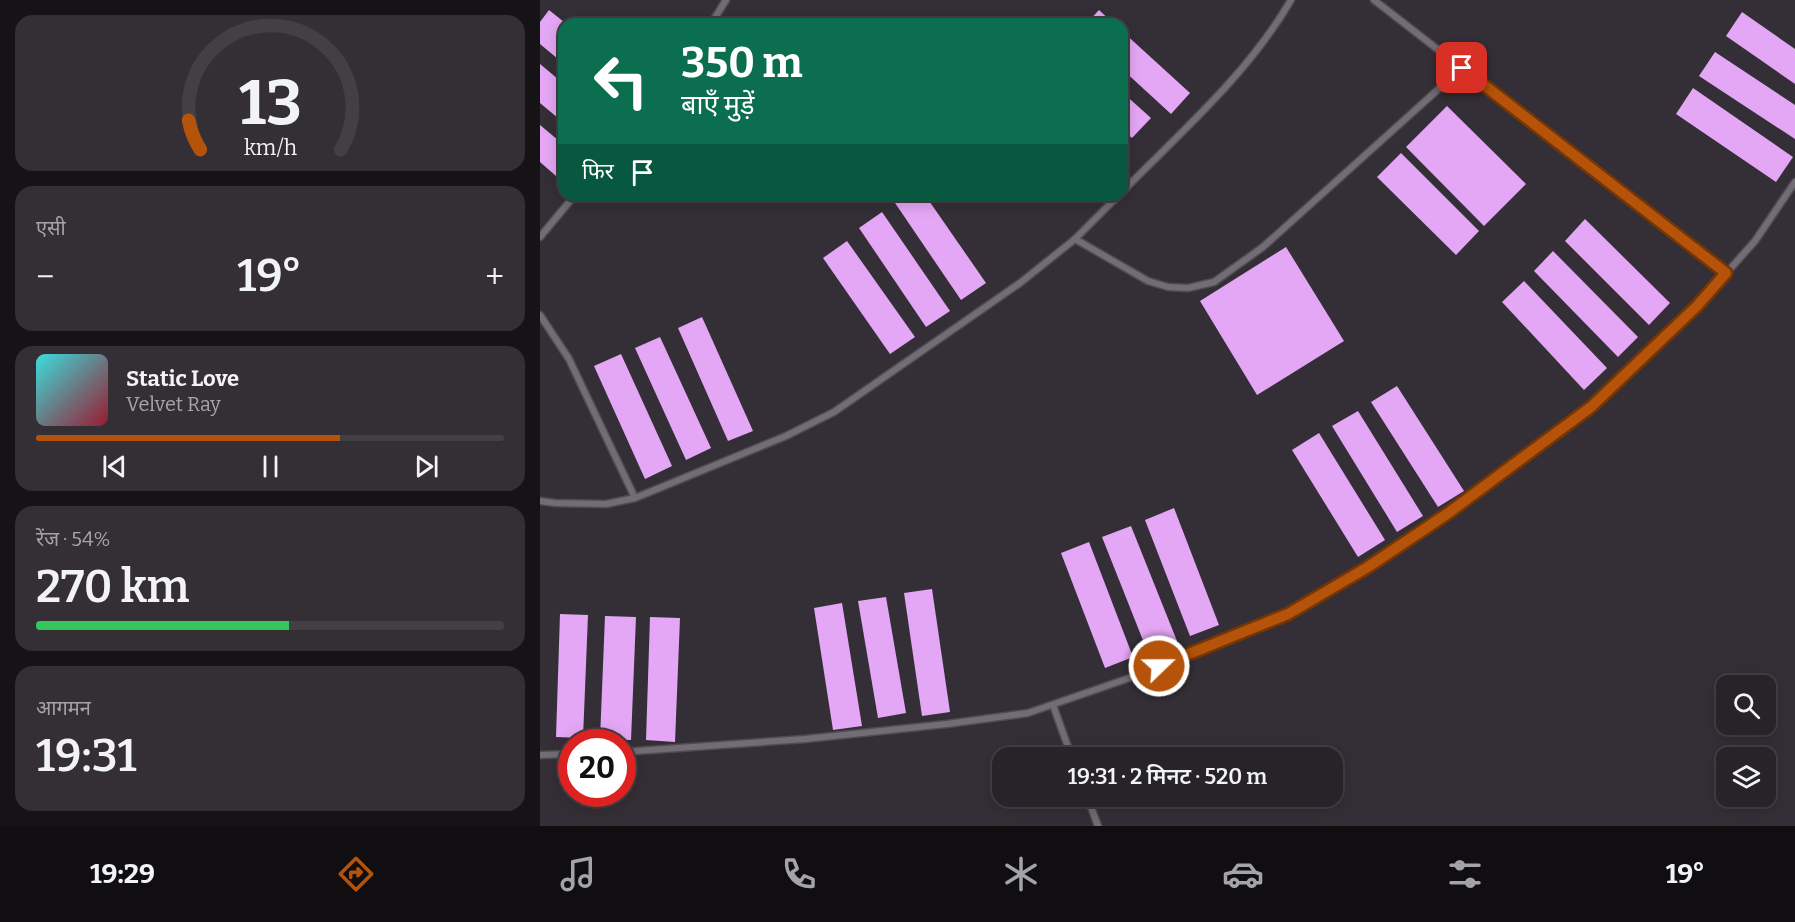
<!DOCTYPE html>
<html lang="hi">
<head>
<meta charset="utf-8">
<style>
  body { margin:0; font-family:Bitter,"Noto Sans Devanagari",serif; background:#332f34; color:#f1f3f6; height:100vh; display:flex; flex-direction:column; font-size:22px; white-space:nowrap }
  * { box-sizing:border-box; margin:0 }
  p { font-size:20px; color:#a4a4a8 }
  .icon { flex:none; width:33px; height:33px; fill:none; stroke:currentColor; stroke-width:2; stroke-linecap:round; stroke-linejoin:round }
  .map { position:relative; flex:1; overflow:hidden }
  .side { display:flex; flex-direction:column; gap:15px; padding:15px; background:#151316; width:540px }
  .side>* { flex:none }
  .top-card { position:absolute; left:18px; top:18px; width:570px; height:183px; border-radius:18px; box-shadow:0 3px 15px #0003,0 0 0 2px #434045; background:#0b6e4f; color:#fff; overflow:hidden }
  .tools { position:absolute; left:1176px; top:675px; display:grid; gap:12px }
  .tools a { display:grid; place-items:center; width:60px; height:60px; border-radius:12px; background:#272328; box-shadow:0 3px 15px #0003,0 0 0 2px #434045; font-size:30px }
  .speed { position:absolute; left:18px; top:729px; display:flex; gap:12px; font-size:30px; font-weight:700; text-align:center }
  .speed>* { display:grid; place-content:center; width:78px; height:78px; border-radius:50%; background:#272328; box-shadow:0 3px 15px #0003,0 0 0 2px #434045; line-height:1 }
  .speed .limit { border:9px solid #d22; background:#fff; color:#111 }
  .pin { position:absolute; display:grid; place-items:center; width:51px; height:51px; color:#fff; margin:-26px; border-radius:12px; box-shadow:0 3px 9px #0006 }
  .me { position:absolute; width:66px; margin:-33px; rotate:68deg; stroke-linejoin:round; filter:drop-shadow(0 0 4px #0008) }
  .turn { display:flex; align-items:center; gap:21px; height:126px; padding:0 24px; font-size:27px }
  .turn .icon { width:78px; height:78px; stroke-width:2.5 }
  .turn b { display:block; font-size:42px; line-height:51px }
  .then { display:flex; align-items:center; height:57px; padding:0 24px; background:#0003; gap:12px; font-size:22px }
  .big { font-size:45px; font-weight:600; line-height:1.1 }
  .side .tile { flex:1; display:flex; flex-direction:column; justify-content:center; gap:9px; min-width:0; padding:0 21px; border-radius:18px; background:#332f34 }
  .side .dial { align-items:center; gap:0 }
  .dial svg { height:156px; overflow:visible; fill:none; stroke:#434045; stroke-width:7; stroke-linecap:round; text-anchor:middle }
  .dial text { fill:#f1f3f6; stroke:none }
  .song { display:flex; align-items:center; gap:18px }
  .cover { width:72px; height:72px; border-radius:9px; background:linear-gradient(135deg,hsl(180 70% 55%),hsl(350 70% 35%)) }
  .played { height:6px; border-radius:3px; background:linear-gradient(90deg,#b45309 65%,#434045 65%) }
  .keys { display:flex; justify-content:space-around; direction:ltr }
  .heat { display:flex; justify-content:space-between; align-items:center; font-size:33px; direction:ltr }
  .charge { height:9px; border-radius:4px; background:linear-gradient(90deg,#34c759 54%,#434045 0) }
  .trip { position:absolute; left:452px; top:747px; width:351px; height:60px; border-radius:18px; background:#272328; box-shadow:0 3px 15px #0003,0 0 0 2px #434045; font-weight:600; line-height:60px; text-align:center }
  .dock { display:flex; height:96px; justify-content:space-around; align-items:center; background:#100e10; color:#a4a4a8 }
  .dock .icon { width:42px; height:42px }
  .dock .on { color:#b45309 }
  .dock b { font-size:27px; color:#f1f3f6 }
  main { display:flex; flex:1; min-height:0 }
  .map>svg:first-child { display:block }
  .building { fill:#e4a7f5 }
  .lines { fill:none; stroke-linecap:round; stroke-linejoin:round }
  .lane-casing { stroke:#504b51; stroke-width:9 }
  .lane { stroke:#726c74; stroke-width:6 }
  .route-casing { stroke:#753606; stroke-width:15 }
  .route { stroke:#b45309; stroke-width:10 }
</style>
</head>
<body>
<main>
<section class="side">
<div class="tile dial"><svg viewBox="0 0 100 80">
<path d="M14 69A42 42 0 1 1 86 69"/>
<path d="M14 69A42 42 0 0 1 8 54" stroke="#b45309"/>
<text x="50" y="56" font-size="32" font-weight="700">13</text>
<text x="50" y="72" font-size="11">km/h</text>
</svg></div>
<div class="tile"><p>एसी</p>
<div class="heat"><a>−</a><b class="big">19°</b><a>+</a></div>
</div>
<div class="tile">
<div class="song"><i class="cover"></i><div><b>Static Love</b><p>Velvet Ray</p></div></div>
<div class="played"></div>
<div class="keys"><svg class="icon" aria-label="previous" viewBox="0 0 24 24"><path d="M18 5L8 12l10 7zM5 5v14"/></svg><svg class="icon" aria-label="pause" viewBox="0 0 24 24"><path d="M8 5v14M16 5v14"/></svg><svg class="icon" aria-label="next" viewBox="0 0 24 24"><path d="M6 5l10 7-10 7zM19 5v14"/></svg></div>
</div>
<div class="tile"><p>रेंज · 54%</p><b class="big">270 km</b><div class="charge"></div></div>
<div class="tile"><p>आगमन</p><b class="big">19:31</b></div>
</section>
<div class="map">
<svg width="1255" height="826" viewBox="0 0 1255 826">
  <rect width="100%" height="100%" fill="#342f36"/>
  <g class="building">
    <polygon points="9,10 24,22 24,64 0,44 0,22"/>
    <polygon points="559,10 574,24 546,24"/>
    <polygon points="1202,12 1255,49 1255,84 1186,36"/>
    <polygon points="582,31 650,93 631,114 582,69"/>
    <polygon points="1175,52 1255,105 1255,139 1159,76"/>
    <polygon points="0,64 24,84 24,123 0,103"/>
    <polygon points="1153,88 1253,157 1236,182 1136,114"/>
    <polygon points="582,92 611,118 592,138 582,129"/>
    <polygon points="907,106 986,184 944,226 866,147"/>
    <polygon points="0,125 24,145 24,183 0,162"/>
    <polygon points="861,153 939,231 916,255 837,177"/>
    <polygon points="361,195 385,195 446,283 421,300 353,200"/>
    <polygon points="342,212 410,311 386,327 319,228"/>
    <polygon points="1045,219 1130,303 1109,325 1025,241"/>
    <polygon points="307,241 375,337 350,354 283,258"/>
    <polygon points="746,247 804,341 717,395 660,301"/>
    <polygon points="1013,251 1098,337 1078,357 994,271"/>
    <polygon points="984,281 1067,368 1044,390 962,302"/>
    <polygon points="162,317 213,431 188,441 138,328"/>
    <polygon points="120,337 171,448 146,460 95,348"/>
    <polygon points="81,354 132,466 105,479 54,366"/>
    <polygon points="857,386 924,491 898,507 831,402"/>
    <polygon points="818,411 883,516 857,532 792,426"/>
    <polygon points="779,433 845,540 818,557 752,450"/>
    <polygon points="634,508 679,625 650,636 605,520"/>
    <polygon points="591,526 637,641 608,653 562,537"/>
    <polygon points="549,542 593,657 565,668 521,553"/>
    <polygon points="392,589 410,712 382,716 364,593"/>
    <polygon points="346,597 366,713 338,718 318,601"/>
    <polygon points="302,603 322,726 293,730 274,608"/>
    <polygon points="20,614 48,615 43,738 16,737"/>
    <polygon points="65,616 96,617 91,740 60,739"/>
    <polygon points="110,617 140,618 135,742 106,740"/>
  </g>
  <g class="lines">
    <defs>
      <g id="lane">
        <polyline points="834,0 1186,273"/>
        <polyline points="171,24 186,0"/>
        <path d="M582,192C641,132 708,74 751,0"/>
        <polyline points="0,237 35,195"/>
        <polyline points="535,239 608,281 628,287 648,288 674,282 723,247 922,68"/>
        <polyline points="0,315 29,359 95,498"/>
        <polyline points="0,501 15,503 66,504 95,498 246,436 294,412 480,283 535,239 579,195"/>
        <polyline points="513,705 532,758"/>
        <polyline points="82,752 265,739 407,724 488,713 598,675 748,614 828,567 907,514 1051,407 1157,306 1215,241 1255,182"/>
        <polyline points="0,755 32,754"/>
        <polyline points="547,796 558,826"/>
      </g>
    </defs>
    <use href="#lane" class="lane-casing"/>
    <use href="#lane" class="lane"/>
  </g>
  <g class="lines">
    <defs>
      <polyline id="route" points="619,666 748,614 828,567 907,514 1051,407 1157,306 1186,273 922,68"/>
    </defs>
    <use href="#route" class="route-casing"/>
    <use href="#route" class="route"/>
  </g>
</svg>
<div class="tools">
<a><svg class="icon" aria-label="search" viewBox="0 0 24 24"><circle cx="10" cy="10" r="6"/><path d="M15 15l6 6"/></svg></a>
<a><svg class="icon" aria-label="layers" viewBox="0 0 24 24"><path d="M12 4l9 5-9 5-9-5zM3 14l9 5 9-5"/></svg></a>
</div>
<div class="speed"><div class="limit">20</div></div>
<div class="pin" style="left:922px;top:68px;background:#d93025"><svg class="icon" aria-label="arrive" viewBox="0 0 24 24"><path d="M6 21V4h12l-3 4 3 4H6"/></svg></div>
<svg class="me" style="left:619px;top:666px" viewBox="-20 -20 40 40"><circle r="17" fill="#b45309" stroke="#fff" stroke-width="3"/><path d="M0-11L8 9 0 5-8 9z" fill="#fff"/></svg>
<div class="trip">19:31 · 2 मिनट · 520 m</div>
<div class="top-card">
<div class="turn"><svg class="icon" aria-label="left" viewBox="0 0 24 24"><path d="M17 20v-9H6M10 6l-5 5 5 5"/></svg><div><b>350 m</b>बाएँ मुड़ें</div></div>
<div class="then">फिर<svg class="icon" aria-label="arrive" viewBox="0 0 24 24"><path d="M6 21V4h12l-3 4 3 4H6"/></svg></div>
</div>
</div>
</main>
<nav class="dock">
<b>19:29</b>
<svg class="icon on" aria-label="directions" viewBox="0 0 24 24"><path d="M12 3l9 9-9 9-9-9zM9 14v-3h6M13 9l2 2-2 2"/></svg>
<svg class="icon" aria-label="music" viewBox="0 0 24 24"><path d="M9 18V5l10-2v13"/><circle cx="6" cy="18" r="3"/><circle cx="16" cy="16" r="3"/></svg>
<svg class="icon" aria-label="phone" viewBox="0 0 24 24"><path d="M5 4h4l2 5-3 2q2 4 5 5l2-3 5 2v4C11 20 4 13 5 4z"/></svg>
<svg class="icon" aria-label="climate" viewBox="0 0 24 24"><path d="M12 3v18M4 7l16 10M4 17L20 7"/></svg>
<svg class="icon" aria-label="car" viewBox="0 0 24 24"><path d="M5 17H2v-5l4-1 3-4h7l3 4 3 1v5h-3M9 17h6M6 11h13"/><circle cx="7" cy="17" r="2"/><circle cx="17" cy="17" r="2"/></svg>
<svg class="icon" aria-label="filters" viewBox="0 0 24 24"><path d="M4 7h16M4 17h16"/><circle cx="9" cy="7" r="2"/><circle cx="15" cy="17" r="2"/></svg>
<b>19°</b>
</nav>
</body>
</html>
